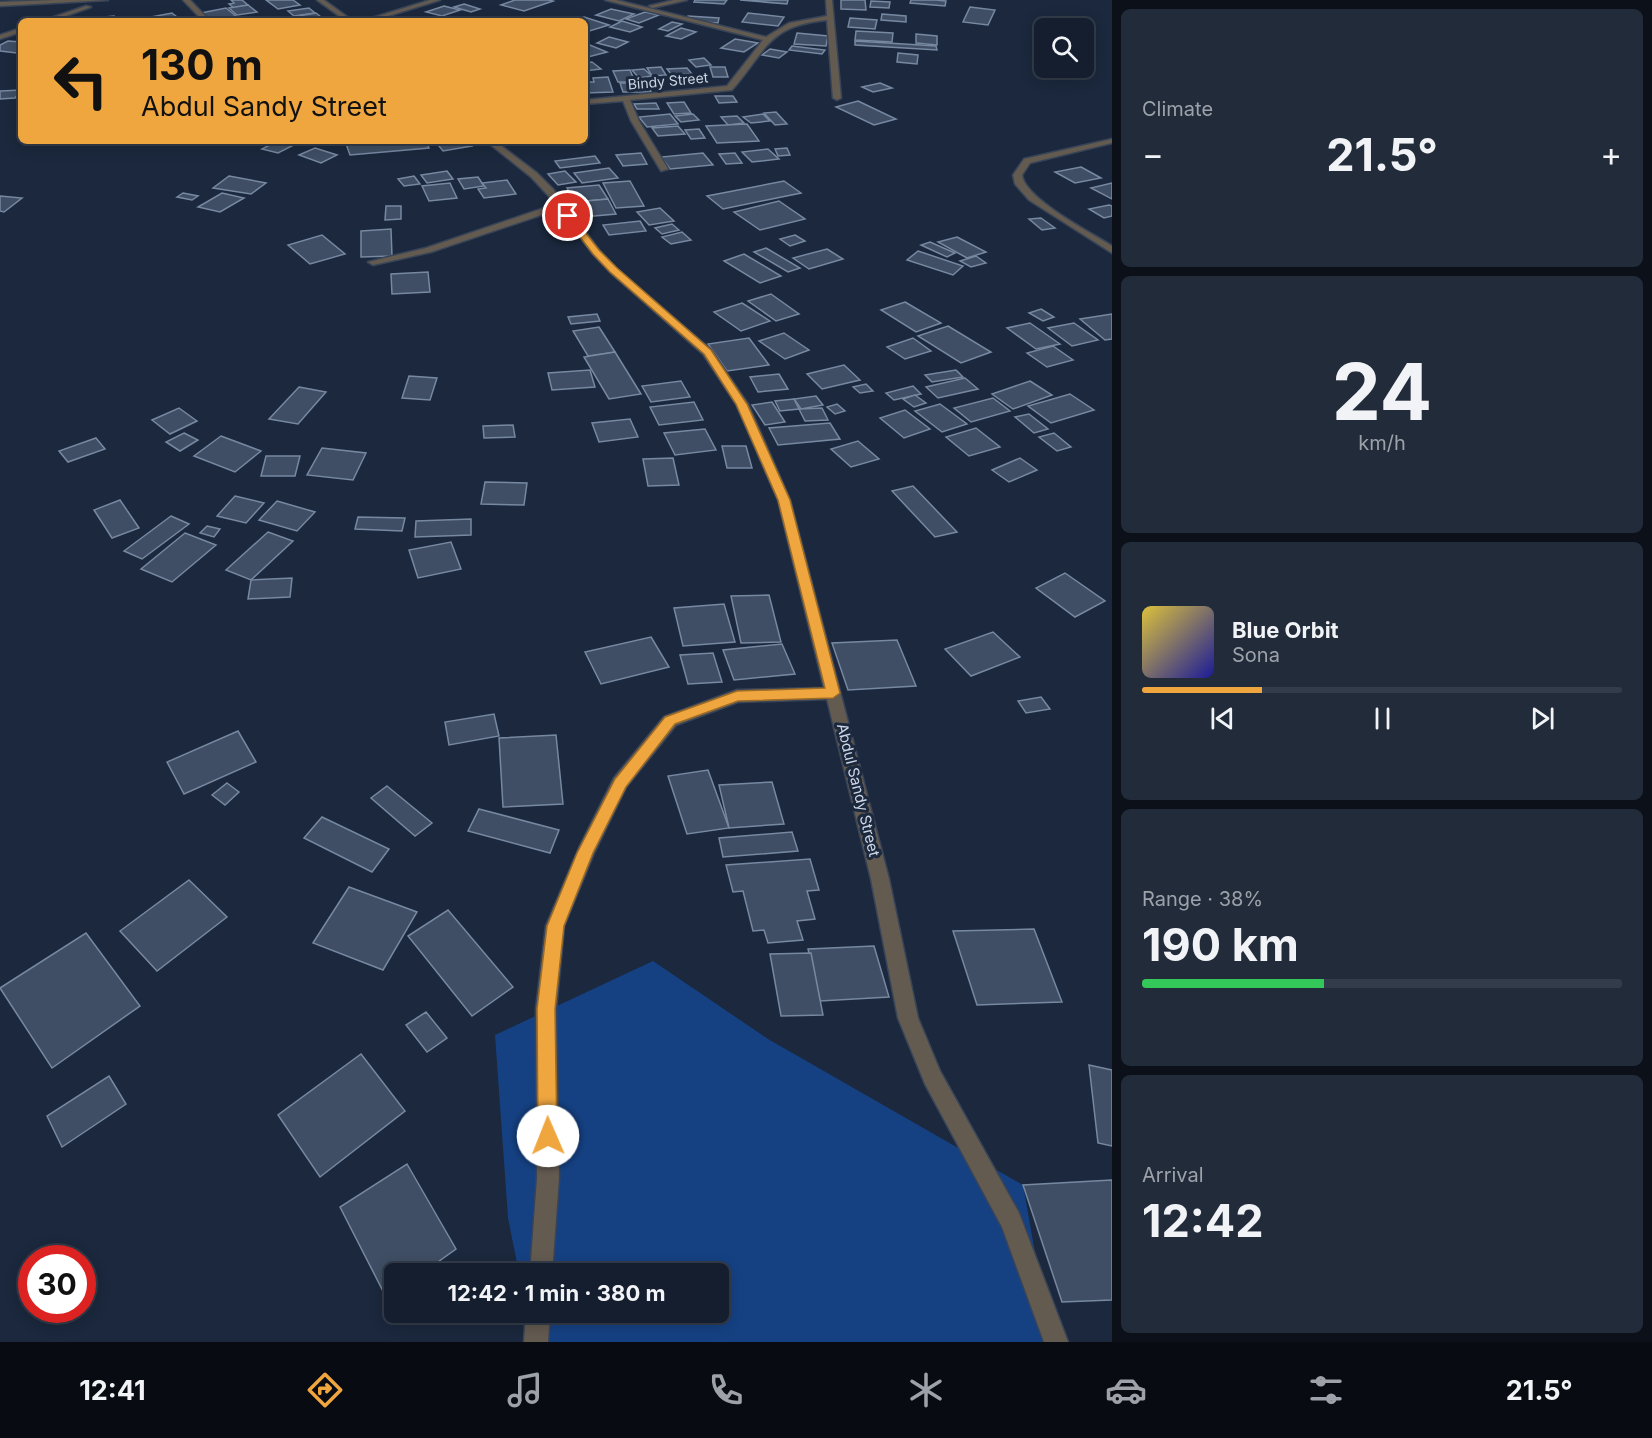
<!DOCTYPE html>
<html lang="en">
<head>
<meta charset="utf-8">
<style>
  body { margin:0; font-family:Inter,sans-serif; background:#212b3a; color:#f1f3f6; height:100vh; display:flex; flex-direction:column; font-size:22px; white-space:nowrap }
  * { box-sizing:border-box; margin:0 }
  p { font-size:20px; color:#9da2aa }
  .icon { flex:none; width:33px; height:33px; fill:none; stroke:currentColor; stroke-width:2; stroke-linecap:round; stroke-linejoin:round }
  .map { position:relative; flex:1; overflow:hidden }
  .sheet { display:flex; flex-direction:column; gap:9px; padding:9px; background:#0b1019; width:540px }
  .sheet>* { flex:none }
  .banner { position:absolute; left:18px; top:18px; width:570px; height:126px; border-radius:9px; box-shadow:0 3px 15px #0003,0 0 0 2px #333c4a; background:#f0a63f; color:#111; overflow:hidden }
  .tools { position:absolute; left:1034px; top:18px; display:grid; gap:12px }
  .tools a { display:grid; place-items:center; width:60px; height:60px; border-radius:9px; background:#141e2e; box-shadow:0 3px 15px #0003,0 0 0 2px #333c4a; font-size:30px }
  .speed { position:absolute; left:18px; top:1245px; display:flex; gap:12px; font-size:30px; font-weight:700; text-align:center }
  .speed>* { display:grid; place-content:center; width:78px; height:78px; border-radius:50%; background:#141e2e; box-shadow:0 3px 15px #0003,0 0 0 2px #333c4a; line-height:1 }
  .speed .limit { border:9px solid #d22; background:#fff; color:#111 }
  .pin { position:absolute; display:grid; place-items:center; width:51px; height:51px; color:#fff; margin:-26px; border:3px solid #fff; border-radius:50%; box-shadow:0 2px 6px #0007 }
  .me { position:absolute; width:66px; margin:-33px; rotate:359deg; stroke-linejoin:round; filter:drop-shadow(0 0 4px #0008) }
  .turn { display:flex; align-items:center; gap:21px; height:126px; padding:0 24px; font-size:27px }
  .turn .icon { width:78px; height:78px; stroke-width:2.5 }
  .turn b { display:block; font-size:42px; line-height:51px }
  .big { font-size:45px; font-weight:700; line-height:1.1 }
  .sheet .widget { flex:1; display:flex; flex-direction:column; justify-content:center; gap:9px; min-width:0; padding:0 21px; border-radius:9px; background:#212b3a }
  .sheet .dial { align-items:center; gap:0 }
  .dial b { font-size:78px; line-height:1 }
  .song { display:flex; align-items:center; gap:18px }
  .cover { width:72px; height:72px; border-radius:9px; background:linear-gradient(135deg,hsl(50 70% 55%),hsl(240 70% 35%)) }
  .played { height:6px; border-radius:3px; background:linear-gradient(90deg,#f0a63f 25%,#333c4a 25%) }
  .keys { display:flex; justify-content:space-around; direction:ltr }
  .heat { display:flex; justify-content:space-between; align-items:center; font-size:33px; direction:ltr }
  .charge { height:9px; border-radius:4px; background:linear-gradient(90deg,#34c759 38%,#333c4a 0) }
  .trip { position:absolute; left:384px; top:1263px; width:345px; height:60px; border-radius:9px; background:#141e2e; box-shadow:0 3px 15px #0003,0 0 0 2px #333c4a; font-weight:700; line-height:60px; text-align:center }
  .menu { display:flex; height:96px; justify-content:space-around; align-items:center; background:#080c12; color:#9da2aa }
  .menu .icon { width:42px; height:42px }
  .menu .selected { color:#f0a63f }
  .menu b { font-size:27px; color:#f1f3f6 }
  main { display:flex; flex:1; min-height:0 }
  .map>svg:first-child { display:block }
  .green { fill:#154183 }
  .building { fill:#3f4e64; stroke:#7788a1; stroke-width:1.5 }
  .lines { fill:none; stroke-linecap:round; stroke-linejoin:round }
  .minor-casing { stroke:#384458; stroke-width:3 }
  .minor { fill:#635a50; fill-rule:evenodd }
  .route { fill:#f0a63f; stroke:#9c6c29; stroke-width:1.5 }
  .labels { text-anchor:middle; stroke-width:6; stroke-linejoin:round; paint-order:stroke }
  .far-street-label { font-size:14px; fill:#ced7e5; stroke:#1b283d }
  .street-label { font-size:15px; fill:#ced7e5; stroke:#1b283d }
</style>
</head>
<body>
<main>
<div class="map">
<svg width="1112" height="1342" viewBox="0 0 1112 1342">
  <rect width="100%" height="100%" fill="#1b283d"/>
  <polygon class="green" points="653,961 768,1039 1023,1185 1051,1342 533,1342 527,1313 718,1312 718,1274 519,1273 508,1218 495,1035"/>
  <g class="building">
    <polygon points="231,0 242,0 248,5 234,8 229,4 234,3"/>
    <polygon points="266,0 293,0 300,5 278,9"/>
    <polygon points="515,0 549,0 553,1 524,11 501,5"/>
    <polygon points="695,0 727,0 724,4 694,2"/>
    <polygon points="740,0 788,0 787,4"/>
    <polygon points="841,0 865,0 866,10 841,9"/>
    <polygon points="911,0 936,0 946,1 945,6 910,3"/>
    <polygon points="871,1 890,2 889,8 870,7"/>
    <polygon points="464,4 480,9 471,12 454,7"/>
    <polygon points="248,5 257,12 237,15 229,8"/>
    <polygon points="444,6 460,10 442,16 426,12"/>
    <polygon points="970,7 995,10 988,25 963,22"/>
    <polygon points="226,8 236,16 211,21 201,13"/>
    <polygon points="309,8 315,13 294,16 288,11"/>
    <polygon points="611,9 634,14 619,21 596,15"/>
    <polygon points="645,12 659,15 639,23 626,19"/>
    <polygon points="172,13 182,21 150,21 146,18"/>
    <polygon points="316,13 325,20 297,21 292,17"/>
    <polygon points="748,13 784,17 778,26 742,22"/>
    <polygon points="882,14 906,16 906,22 881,20"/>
    <polygon points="114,16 115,21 95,21 95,18"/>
    <polygon points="688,16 719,18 718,23 686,21"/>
    <polygon points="584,17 609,25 586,32 585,21 571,21"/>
    <polygon points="850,18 877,20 875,29 848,27"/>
    <polygon points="622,21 642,27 630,32 610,27"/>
    <polygon points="672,22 682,24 668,31 659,29"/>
    <polygon points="681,28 696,32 681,39 666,36"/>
    <polygon points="856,31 893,33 892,42 855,40"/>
    <polygon points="797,33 828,36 826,46 794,44"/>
    <polygon points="916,34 937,36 937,45 916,43"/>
    <polygon points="609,37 628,42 616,48 597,43"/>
    <polygon points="735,39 758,43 744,52 721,48"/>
    <polygon points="8,41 21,42 21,51 17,53 0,51 0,45"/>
    <polygon points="855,41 936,46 937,50 855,45"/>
    <polygon points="585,43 607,52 588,57 585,56"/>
    <polygon points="792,46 825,50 822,54 789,50"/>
    <polygon points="770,49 787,52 779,58 762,55"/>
    <polygon points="898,53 918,55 917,64 897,62"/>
    <polygon points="704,58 711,65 696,67 689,60"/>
    <polygon points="592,62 601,69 585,71 585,63"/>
    <polygon points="661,67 666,75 652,76 647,68"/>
    <polygon points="710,67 725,67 728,77 713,77"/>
    <polygon points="687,68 692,74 672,75 667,69"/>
    <polygon points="644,69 652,76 639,78 632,70"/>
    <polygon points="630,70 635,82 618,82 613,71"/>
    <polygon points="682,76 690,85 676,86 669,77"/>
    <polygon points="608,77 613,92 585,93 585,82 594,82 593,78"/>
    <polygon points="620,83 648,83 651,92 623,92"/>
    <polygon points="880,83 892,88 873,92 862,87"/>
    <polygon points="21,90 15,98 0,99 0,91"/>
    <polygon points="715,96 733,96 737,102 719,103"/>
    <polygon points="858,101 896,119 874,125 836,107"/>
    <polygon points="684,102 691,113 674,114 667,103"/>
    <polygon points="656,103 659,109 637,109 634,104"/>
    <polygon points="776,112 787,124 775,125 764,113"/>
    <polygon points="670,114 678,124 647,127 639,117"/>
    <polygon points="693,114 699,120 681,122 675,116"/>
    <polygon points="763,114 770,121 751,123 743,117"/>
    <polygon points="737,116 744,123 728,125 721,117"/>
    <polygon points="747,124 759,141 717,143 706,126"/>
    <polygon points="678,126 685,134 658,136 652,128"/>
    <polygon points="699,129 705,138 691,139 685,130"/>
    <polygon points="277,141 292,146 278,153 262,149"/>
    <polygon points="345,141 426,141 429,148 350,155"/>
    <polygon points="435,141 467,141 472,146 443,151"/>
    <polygon points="315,148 337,155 321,163 299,155"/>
    <polygon points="787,148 790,155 778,156 775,149"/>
    <polygon points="768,149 779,159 752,162 742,152"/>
    <polygon points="641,153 647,164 623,166 616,155"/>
    <polygon points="703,153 713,165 670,169 661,157"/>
    <polygon points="735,153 742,163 726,164 719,154"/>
    <polygon points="595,156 600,163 560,168 555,161"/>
    <polygon points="1081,167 1101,178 1075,183 1055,172"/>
    <polygon points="609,168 618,178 582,183 574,173"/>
    <polygon points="447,171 453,179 427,183 421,175"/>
    <polygon points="565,171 576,182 558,185 548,174"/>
    <polygon points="229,176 266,183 251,194 213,188"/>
    <polygon points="414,176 420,184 404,186 398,179"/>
    <polygon points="478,177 484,186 464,189 458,179"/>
    <polygon points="507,180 516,194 484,198 478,189 486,188 482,183"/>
    <polygon points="630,181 644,206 616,208 603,183"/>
    <polygon points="784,181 801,193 723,209 707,196"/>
    <polygon points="450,183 457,198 429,201 422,186"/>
    <polygon points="1112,183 1112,199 1091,188"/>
    <polygon points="599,185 608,199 575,202 567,188"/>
    <polygon points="183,193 198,196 192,200 177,197"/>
    <polygon points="222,193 244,198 220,212 198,207"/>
    <polygon points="0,196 22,198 4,212 0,211"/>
    <polygon points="608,199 616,214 583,217 575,202"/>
    <polygon points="779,201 805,219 760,230 734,212"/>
    <polygon points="1109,205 1112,206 1112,216 1104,218 1089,209"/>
    <polygon points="386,206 401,206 401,219 385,220"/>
    <polygon points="660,208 674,221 649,225 637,212"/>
    <polygon points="1041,218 1055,228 1042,230 1029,219"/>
    <polygon points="640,221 646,231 609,235 603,225"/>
    <polygon points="672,224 679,230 662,234 655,228"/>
    <polygon points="391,229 392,256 361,257 361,231"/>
    <polygon points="682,232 691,240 671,244 662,237"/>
    <polygon points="322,235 345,254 310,264 288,245"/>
    <polygon points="795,235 805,241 790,246 780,239"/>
    <polygon points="957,237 986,252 967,258 938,242"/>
    <polygon points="930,242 955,253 947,257 921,245"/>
    <polygon points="766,248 800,268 788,272 754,252"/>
    <polygon points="827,249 843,259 809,269 793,258"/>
    <polygon points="918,251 963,266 953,275 907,260"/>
    <polygon points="744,254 781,276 760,283 724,261"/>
    <polygon points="976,256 986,263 971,267 960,261"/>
    <polygon points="428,272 430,292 392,294 391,274"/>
    <polygon points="771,294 799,314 776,321 748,301"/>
    <polygon points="905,302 941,323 916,332 881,310"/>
    <polygon points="742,303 770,321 741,331 714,312"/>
    <polygon points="1041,309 1054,317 1043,321 1029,313"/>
    <polygon points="597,314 600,321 571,324 568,317"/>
    <polygon points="1112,314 1112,339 1105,340 1080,319"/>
    <polygon points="1030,323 1060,344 1036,349 1007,328"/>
    <polygon points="1074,323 1098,340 1072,346 1048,328"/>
    <polygon points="948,326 991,352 961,363 918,336"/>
    <polygon points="599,327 615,352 588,356 573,331"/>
    <polygon points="784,333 809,350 785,359 759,341"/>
    <polygon points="749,338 769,365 727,371 708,344"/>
    <polygon points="913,338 931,351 905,359 887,347"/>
    <polygon points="1053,346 1073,360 1047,367 1027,353"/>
    <polygon points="615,352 641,394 609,399 584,357"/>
    <polygon points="844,365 860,380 822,389 807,374"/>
    <polygon points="590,370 595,387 552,390 548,373"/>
    <polygon points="956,370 963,377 932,382 925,375"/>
    <polygon points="779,374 788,389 758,392 750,377"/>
    <polygon points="409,376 437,378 430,400 402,398"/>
    <polygon points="965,378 978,389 938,398 926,387"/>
    <polygon points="681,381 690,397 651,402 642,386"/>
    <polygon points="1030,381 1052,395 1013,409 992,394"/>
    <polygon points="866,384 873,391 860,393 853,387"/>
    <polygon points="913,386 921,394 894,400 886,393"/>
    <polygon points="299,387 326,392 298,424 269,419"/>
    <polygon points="1070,394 1094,410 1051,423 1028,406"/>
    <polygon points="915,395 926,403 914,407 903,399"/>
    <polygon points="816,396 823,405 801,409 794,399"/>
    <polygon points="993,398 1010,411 971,422 954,408"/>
    <polygon points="794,399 799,409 780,411 775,401"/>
    <polygon points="694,402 703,420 659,425 650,407"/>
    <polygon points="772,402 785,422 765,425 752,405"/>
    <polygon points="837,404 845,411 835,414 827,407"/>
    <polygon points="940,404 967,424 942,432 915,411"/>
    <polygon points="179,408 197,421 170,434 152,420"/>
    <polygon points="822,408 828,420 805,421 799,409"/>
    <polygon points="905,410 930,429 904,438 880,418"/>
    <polygon points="1029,414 1048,429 1034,433 1015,417"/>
    <polygon points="630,419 638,437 599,442 592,423"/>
    <polygon points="830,423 840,439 778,445 769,428"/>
    <polygon points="513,425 515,437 484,438 483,426"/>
    <polygon points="976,428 1000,447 969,456 946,437"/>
    <polygon points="705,429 716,450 675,455 664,433"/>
    <polygon points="184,433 198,440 180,451 166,442"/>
    <polygon points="1054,433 1071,447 1057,451 1039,437"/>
    <polygon points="221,436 261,451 235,472 194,456"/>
    <polygon points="96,438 105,449 68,462 59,451"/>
    <polygon points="858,441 879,459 851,467 831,449"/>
    <polygon points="722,446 746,446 752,468 727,468"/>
    <polygon points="322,448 366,453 353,480 307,475"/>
    <polygon points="266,456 300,456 295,476 261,476"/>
    <polygon points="673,458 679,485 648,486 643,459"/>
    <polygon points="1020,458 1037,470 1009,482 992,470"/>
    <polygon points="485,482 527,483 524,505 481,504"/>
    <polygon points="913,486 957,532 935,537 892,491"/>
    <polygon points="235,496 264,503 246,523 217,516"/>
    <polygon points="120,500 139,528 112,538 94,510"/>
    <polygon points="277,501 315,512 297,531 259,520"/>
    <polygon points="171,516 189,524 142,559 124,551"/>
    <polygon points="358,517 405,518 402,531 355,529"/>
    <polygon points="471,519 471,535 415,537 416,521"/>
    <polygon points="207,526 220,529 214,537 200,533"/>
    <polygon points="268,532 293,541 251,580 226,570"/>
    <polygon points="185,533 216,545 172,582 141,569"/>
    <polygon points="451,542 461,569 418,578 409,550"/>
    <polygon points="1065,573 1105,601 1075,617 1036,588"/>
    <polygon points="292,578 290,597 248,599 251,580"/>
    <polygon points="769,595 781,642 741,643 731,596"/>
    <polygon points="724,604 735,642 683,646 674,608"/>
    <polygon points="993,632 1020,657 971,676 945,649"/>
    <polygon points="651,637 669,667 601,684 585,652"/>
    <polygon points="897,640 916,686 848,690 832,643"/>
    <polygon points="782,644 795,674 734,680 723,650"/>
    <polygon points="713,653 722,682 688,684 680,655"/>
    <polygon points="1041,697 1050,709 1026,713 1018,701"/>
    <polygon points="494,714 499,736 449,745 445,722"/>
    <polygon points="238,731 256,762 184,794 167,762"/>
    <polygon points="556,735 563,804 503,807 499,738"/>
    <polygon points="708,770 729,828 687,834 668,776"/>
    <polygon points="772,782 784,824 729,828 719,785"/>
    <polygon points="227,783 239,792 225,805 212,795"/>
    <polygon points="387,786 432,823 415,836 371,798"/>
    <polygon points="479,809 559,830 550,853 468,831"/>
    <polygon points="322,817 389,849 372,872 304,838"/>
    <polygon points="792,832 798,851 723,857 719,838"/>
    <polygon points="810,859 819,890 807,891 815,919 797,921 803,940 768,943 764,930 753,931 743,891 733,892 726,865"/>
    <polygon points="189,880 227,917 157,971 120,931"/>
    <polygon points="349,887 417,912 383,970 313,943"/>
    <polygon points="448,910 513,987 472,1016 408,936"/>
    <polygon points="1034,929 1062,1002 977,1005 953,931"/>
    <polygon points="86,933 140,1006 52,1068 0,988"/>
    <polygon points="874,946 889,997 820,1001 808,949"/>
    <polygon points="811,953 823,1015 781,1016 770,954"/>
    <polygon points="426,1012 447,1038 427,1052 406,1025"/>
    <polygon points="361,1054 405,1111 320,1177 278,1115"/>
    <polygon points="1089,1065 1112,1070 1112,1146 1098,1143"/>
    <polygon points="109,1076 126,1104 62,1147 47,1116"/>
    <polygon points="407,1164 456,1249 421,1274 394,1274 394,1291 386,1297 340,1207"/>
    <polygon points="1112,1180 1112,1300 1062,1302 1023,1185"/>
  </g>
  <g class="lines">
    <defs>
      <g id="minor">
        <polygon points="54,0 108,0 0,6 0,2"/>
        <polygon points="183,0 190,0 210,21 203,21"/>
        <polygon points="317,0 324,0 353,21 346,21"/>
        <polygon points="430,0 440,0 372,21 362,21"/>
        <path d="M605,0H616L766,37L789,23L827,16L826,0H832L841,98L837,100L833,98L827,20C767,26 768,49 732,90L630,100L639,121L668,169L661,171L631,121L623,101L585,104V100L727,86L763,40Z"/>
        <polygon points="674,0 687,0 652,8 649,6"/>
        <polygon points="86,6 91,7 52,21 42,21"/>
        <polygon points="21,28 21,32 0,39 0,35"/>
        <path d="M1112,139V143L1030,163L1022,175C1025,199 1092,233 1112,246V253L1029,200L1015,184L1013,175L1024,159Z"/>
        <polygon points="486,141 495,141 537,173 553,189 599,250 616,268 711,350 748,404 790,500 889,879 918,1018 940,1071 1019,1213 1068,1342 1044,1342 1002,1227 925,1084 898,1018 871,879 827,699 738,702 676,725 626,787 594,853 564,926 556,1009 559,1178 552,1274 530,1274 537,1178 536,1009 546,926 579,848 614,778 664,717 737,690 824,688 778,500 736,404 703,354 610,272 593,254 559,209 431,252 373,265 368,262 426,248 556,204 531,177"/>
        <polygon points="526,1312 550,1312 548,1342 524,1342"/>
      </g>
    </defs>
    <use href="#minor" class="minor-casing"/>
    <use href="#minor" class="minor"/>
  </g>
  <polygon class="route" points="565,214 571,214 599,250 617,268 711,350 747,404 790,500 840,693 833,698 738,701 675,724 626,787 593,853 564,926 555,1009 557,1136 554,1143 548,1145 541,1143 538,1136 537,1009 547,926 577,853 615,779 665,717 737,691 825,688 778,500 736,404 704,354 610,272 593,254 565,217"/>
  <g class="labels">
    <g class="far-street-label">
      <text transform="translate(668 81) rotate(-5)" y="5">Bindy Street</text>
    </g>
    <g class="street-label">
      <text transform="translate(858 790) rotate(76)" y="5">Abdul Sandy Street</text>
    </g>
  </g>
</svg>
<div class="tools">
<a><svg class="icon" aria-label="search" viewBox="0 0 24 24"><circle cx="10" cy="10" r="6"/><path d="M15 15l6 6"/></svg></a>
</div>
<div class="speed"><div class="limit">30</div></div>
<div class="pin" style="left:568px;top:216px;background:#d93025"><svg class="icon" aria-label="arrive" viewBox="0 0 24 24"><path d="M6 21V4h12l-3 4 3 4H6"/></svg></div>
<svg class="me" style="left:548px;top:1136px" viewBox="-20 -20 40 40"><circle r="19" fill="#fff"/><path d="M0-13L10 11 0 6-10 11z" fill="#f0a63f"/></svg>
<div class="trip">12:42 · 1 min · 380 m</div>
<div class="banner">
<div class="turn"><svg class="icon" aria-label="left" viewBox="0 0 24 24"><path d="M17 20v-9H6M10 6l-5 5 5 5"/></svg><div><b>130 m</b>Abdul Sandy Street</div></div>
</div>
</div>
<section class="sheet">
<div class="widget"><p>Climate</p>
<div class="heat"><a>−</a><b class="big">21.5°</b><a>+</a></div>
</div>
<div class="widget dial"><b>24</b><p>km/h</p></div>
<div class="widget">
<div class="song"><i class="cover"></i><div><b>Blue Orbit</b><p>Sona</p></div></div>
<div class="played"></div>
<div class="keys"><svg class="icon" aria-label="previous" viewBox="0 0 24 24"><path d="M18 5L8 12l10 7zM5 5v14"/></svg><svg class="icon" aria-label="pause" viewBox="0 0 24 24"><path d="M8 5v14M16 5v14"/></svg><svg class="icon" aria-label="next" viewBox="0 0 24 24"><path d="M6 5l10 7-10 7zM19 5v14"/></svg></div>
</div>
<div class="widget"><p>Range · 38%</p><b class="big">190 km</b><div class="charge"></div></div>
<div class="widget"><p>Arrival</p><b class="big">12:42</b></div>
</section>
</main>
<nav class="menu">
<b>12:41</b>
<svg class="icon selected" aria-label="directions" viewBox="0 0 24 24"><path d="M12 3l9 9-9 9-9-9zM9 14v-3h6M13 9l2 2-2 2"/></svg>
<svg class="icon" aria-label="music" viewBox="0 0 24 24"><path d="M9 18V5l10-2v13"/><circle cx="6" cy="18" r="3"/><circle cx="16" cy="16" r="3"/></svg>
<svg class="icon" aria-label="phone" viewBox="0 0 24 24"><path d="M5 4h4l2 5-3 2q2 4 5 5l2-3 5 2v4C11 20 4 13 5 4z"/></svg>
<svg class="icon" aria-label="climate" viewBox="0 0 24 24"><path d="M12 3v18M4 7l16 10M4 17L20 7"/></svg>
<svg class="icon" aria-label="car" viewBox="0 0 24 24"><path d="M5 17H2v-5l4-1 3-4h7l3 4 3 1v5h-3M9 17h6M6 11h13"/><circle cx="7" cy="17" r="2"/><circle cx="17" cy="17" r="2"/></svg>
<svg class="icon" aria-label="filters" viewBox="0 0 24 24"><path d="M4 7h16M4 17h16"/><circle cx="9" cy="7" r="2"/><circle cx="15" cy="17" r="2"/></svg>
<b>21.5°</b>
</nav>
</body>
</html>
